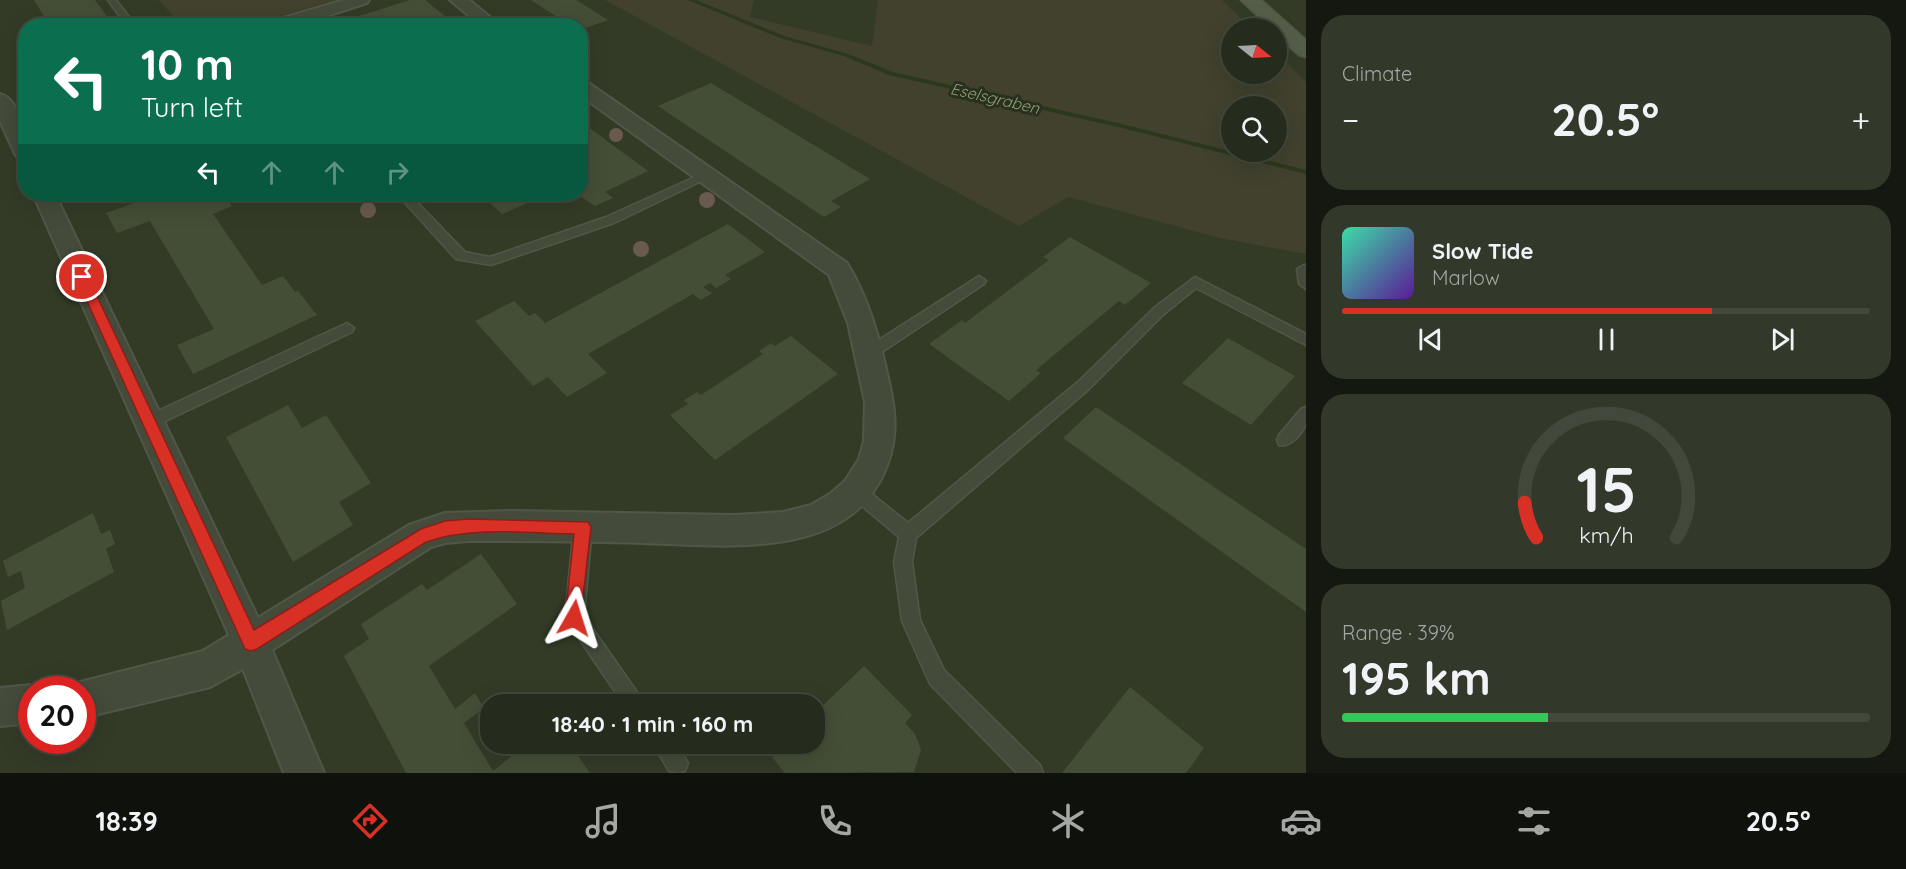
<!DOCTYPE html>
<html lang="en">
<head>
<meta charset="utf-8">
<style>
  body { margin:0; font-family:Quicksand,sans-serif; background:#32382a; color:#f1f3f6; height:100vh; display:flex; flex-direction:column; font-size:22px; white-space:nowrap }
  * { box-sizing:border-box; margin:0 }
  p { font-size:20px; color:#a4a7a4 }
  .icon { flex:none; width:33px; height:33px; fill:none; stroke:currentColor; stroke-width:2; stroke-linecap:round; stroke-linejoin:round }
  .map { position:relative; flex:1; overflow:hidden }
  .drawer { display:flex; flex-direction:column; gap:15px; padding:15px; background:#151810; width:600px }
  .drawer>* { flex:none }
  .banner { position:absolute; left:18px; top:18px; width:570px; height:183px; border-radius:24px; box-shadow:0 6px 24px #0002,0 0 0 2px #42483b; background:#0b6e4f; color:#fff; overflow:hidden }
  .needle { width:39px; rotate:108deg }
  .tools { position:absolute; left:1221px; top:18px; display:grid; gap:12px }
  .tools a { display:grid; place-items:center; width:66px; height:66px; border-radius:50%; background:#262c1d; box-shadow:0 6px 24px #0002,0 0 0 2px #42483b; font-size:30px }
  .speed { position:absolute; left:18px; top:676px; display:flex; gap:12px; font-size:30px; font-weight:700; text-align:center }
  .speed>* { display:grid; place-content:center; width:78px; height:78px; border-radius:50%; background:#262c1d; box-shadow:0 6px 24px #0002,0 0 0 2px #42483b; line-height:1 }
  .speed .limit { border:9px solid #d22; background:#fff; color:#111 }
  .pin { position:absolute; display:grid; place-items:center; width:51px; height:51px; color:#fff; margin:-26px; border:3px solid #fff; border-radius:50%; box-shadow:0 2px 6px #0007 }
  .me { position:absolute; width:66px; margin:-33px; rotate:6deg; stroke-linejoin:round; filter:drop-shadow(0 0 4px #0008) }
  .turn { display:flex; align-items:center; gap:21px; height:126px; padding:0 24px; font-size:27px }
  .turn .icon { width:78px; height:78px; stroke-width:2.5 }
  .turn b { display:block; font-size:42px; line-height:51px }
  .lanes { display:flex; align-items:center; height:57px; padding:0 24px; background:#0003; justify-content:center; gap:30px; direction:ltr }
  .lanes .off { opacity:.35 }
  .big { font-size:45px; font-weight:700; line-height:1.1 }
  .drawer .tile { flex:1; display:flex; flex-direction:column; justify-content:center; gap:9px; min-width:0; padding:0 21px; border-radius:24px; background:#32382a }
  .drawer .dial { align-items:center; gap:0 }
  .dial svg { height:156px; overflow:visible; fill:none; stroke:#42483b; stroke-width:7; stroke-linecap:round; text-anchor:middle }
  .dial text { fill:#f1f3f6; stroke:none }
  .song { display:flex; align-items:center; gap:18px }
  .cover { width:72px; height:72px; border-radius:9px; background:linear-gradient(135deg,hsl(160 70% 55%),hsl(270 70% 35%)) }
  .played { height:6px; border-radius:3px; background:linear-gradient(90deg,#d93025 70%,#42483b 70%) }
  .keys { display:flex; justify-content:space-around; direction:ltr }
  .heat { display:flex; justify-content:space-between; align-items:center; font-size:33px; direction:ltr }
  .charge { height:9px; border-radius:4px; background:linear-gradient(90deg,#34c759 39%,#42483b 0) }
  .trip { position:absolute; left:480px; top:694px; width:345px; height:60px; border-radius:24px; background:#262c1d; box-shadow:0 6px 24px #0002,0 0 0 2px #42483b; font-weight:700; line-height:60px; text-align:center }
  .dock { display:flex; height:96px; justify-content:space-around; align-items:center; background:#0f120c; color:#a4a7a4 }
  .dock .icon { width:42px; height:42px }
  .dock .current { color:#d93025 }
  .dock b { font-size:27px; color:#f1f3f6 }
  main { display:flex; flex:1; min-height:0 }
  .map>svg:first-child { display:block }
  .green { fill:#41412e; fill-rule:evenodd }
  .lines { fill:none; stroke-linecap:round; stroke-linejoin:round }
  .stream { fill:#2b381b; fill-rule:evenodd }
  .building { fill:#444e36 }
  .lane-casing { stroke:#505746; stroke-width:3 }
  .street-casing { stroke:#505746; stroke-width:4 }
  .secondary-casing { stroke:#505746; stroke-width:3 }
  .lane { fill:#444b3a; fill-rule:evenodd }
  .street { fill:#444b3a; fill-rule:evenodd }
  .secondary { fill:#545e49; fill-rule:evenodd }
  .tree { fill:#69594f }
  .route { fill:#d93025; stroke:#8d1f18; stroke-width:1.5 }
  .labels { text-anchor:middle; stroke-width:6; stroke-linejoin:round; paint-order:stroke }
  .far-water-label { font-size:16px; font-style:italic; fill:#8fa173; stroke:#29301f }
</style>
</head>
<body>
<main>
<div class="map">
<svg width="1306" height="773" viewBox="0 0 1306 773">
  <rect width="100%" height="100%" fill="#333b27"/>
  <g class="green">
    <polygon points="159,0 336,0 248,25 181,25"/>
    <path d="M605,0H754L750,17L872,46L878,0H1222L1251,28H1232V74H1276L1277,53L1306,82V254L1220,238L1068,197L1019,226ZM1232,106H1276V152H1232Z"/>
  </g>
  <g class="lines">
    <polygon class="stream" points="688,0 696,0 784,36 848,54 893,72 1122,124 1306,170 1306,174 1122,128 889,75 844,56 780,38"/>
  </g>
  <g class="building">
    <polygon points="34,0 95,0 114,26 50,26"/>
    <polygon points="410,0 425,0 445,16 414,26 328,26"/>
    <polygon points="531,0 576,0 608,20 580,30 580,26 571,26"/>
    <polygon points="711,83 870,179 831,201 841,207 824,217 658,106"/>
    <polygon points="580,121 648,171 605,192 613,198 595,206 577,194 580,194"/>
    <polygon points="159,194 223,194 232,206 213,214 262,285 283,276 295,292 298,291 317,315 193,374 177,345 214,329 150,221 117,233 106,213"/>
    <polygon points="480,194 548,194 502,214"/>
    <polygon points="728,224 765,252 725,275 731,279 716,288 710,283 703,287 712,293 701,300 693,294 588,354 607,373 567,397 548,377 533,386 475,321 514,301 529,316 535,313 545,323"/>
    <polygon points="1070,237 1151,283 1125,305 1119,301 1036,370 1041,373 1009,401 929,344 962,320 965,323 1049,260 1043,257"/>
    <polygon points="791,336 838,374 715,460 670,415 688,404 684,400 697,392 701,395 763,354 759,351 771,343 775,346"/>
    <polygon points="1228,338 1295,376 1251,425 1182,383"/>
    <polygon points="288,405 302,428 326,415 371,483 339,502 353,525 293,562 226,437"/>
    <polygon points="1096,407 1306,549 1306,612 1063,438"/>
    <polygon points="93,513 101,534 110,530 115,544 106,549 114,572 7,630 1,601 25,588 21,571 8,577 3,561"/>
    <polygon points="481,554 517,604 429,666 455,709 475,693 484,708 464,723 493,771 527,744 570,744 590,773 406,773 344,656 369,639 361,624 422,584 427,590"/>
    <polygon points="864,666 912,715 905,723 915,734 921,750 914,772 785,773 772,757 785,744 814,744 814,714"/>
    <polygon points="1130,687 1204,748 1186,773 1062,773"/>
  </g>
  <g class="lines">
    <defs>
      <g id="lane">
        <polygon points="108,0 116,0 136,26 127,26"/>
        <polygon points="706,172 712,175 710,177 614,223 491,265 456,259 397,194 409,194 465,252 490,257 606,217"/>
        <polygon points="1304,265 1306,265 1306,289 1299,284 1297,269"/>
        <polygon points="979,276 986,281 984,284 873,358 863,358 861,354 863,350"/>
        <polygon points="1195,277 1306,334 1306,345 1196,288 1164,314 1089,389 916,538 912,562 920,620 944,670 1040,765 1043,773 1017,773 930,684 902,621 894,562 899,537 850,496 848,491 850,486 856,484 862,486 908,523 1079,381 1154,308"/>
        <polygon points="347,323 354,328 352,332 155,426 143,426 141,422 143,418"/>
        <path d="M1306,407C1306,412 1306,417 1306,422C1304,433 1290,448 1279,445L1277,440L1279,435L1301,409Z"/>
        <polygon points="583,519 589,521 592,527 584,616 646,705 624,705 565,618 574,527 577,521"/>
        <polygon points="653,744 676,744 688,763 685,771 679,773 669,771"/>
      </g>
      <g id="street">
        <polygon points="344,0 369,0 367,3 295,26 267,26 269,22"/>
        <polygon points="450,0 469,0 501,26 481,26"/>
        <path d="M580,80L587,82L847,263C870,301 881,343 890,387C897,418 897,446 883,475C843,562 719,545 641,543C583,541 526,541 468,541L445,543L431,547L272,650L324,773H284L243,669L210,687L82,718V690H67L68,685L203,651L229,635L33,194H55L258,618L409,525L445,513L511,511L734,515L783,512L811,505L830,494L845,481L859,459L864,441L865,402L848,323L829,275L580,95Z"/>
        <path d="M0,94C22,100 26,142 26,160L19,158L15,154L0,121Z"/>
        <polygon points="32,685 45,690 32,690 32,723 0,726 0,688"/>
      </g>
      <polygon id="secondary" points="1241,0 1261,0 1306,40 1306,57 1299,55 1276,35 1276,28 1270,28"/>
    </defs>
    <use href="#lane" class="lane-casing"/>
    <use href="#street" class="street-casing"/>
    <use href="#secondary" class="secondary-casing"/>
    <use href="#lane" class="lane"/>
    <use href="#street" class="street"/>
    <use href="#secondary" class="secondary"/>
  </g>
  <g class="tree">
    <circle cx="616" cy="135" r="7"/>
    <circle cx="707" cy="200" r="8"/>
    <circle cx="368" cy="210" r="8"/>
    <circle cx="641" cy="249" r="8"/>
  </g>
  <path class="route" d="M82,273L88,277L254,630L421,529L445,521L468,519L588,522L591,527L580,623L574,626L568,623L565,618L574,534C526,533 472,526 426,542L257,649L251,651L245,649L76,277Z"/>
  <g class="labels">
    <g class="far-water-label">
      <text transform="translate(995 98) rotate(13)" y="6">Eselsgraben</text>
    </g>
  </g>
</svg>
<div class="tools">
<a><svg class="needle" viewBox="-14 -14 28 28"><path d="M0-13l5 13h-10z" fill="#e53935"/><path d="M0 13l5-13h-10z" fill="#a4a7a4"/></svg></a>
<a><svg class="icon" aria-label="search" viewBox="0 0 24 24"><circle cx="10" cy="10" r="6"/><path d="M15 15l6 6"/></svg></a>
</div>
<div class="speed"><div class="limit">20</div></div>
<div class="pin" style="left:82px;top:277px;background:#d93025"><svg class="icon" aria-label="arrive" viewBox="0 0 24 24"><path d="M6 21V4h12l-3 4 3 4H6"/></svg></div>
<svg class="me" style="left:574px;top:618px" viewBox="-20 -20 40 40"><path d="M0-17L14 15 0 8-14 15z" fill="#d93025" stroke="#fff" stroke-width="4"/></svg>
<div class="trip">18:40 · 1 min · 160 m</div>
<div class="banner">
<div class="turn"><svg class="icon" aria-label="left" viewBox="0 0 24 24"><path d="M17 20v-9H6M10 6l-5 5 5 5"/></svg><div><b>10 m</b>Turn left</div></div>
<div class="lanes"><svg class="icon" aria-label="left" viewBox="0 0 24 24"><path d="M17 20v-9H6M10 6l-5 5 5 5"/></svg><svg class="icon off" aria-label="ahead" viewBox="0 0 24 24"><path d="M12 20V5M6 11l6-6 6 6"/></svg><svg class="icon off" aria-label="ahead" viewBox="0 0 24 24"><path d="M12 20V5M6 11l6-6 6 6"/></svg><svg class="icon off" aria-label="right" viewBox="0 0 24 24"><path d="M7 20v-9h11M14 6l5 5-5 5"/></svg></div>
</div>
</div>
<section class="drawer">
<div class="tile"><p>Climate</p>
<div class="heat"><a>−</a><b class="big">20.5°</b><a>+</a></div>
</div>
<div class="tile">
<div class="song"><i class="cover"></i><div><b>Slow Tide</b><p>Marlow</p></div></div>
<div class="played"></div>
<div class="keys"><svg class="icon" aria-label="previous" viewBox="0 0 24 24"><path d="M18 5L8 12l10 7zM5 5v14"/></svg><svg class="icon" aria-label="pause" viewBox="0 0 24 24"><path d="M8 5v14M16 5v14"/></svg><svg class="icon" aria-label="next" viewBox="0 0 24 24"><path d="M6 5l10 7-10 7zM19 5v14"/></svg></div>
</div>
<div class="tile dial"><svg viewBox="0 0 100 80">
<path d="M14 69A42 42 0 1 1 86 69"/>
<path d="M14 69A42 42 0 0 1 8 51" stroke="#d93025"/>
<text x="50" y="56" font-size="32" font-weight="700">15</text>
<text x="50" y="72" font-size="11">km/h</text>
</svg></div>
<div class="tile"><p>Range · 39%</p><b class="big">195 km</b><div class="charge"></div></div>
</section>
</main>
<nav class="dock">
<b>18:39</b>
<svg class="icon current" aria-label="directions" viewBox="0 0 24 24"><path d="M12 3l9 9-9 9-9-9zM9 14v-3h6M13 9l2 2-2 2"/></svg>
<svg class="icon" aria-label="music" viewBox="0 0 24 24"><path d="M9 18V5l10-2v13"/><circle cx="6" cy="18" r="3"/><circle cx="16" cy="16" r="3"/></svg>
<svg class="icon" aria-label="phone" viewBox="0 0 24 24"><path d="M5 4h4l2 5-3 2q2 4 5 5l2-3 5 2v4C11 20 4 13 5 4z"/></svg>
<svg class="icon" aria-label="climate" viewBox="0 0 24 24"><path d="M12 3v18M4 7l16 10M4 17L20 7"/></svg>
<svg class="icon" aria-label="car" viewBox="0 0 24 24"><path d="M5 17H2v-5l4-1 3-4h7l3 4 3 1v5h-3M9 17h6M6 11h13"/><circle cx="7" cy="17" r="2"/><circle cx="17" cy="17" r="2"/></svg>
<svg class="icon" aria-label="filters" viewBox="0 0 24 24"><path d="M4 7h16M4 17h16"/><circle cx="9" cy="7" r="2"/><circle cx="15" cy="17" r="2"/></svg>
<b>20.5°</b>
</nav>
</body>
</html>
